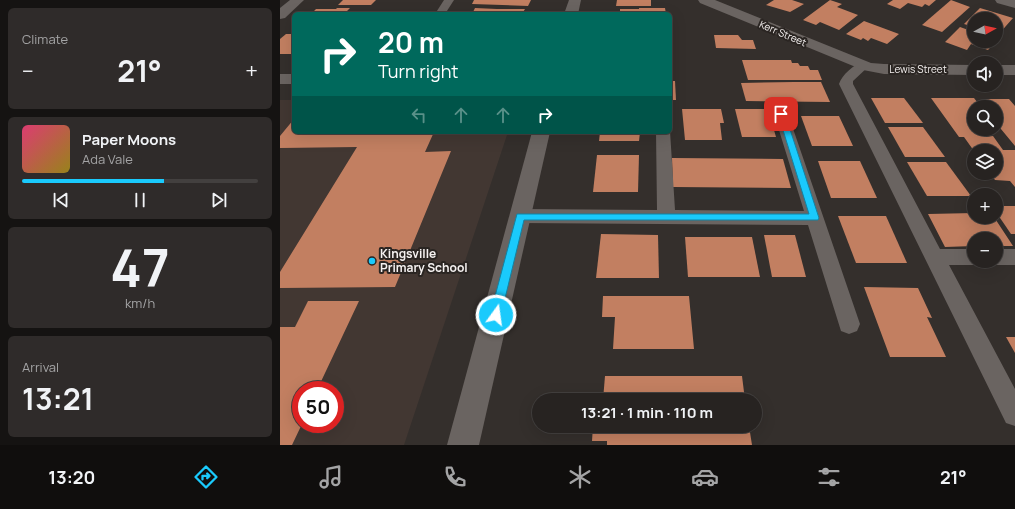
<!DOCTYPE html>
<html lang="en">
<head>
<meta charset="utf-8">
<style>
  body { margin:0; font-family:Manrope,sans-serif; background:#2f2b2a; color:#f1f3f6; height:100vh; display:flex; flex-direction:column; font-size:15px; white-space:nowrap }
  * { box-sizing:border-box; margin:0 }
  p { font-size:13px; color:#a4a4a5 }
  .icon { flex:none; width:22px; height:22px; fill:none; stroke:currentColor; stroke-width:2; stroke-linecap:round; stroke-linejoin:round }
  .map { position:relative; flex:1; overflow:hidden }
  .details { display:flex; flex-direction:column; gap:8px; padding:8px; background:#151312; width:280px }
  .details>* { flex:none }
  .hud { position:absolute; left:12px; top:12px; width:380px; height:122px; border-radius:6px; box-shadow:0 4px 16px #0002,0 0 0 1px #43403f; background:#00695c; color:#fff; overflow:hidden }
  .needle { width:26px; rotate:82deg }
  .buttons { position:absolute; left:687px; top:12px; display:grid; gap:8px }
  .buttons a { display:grid; place-items:center; width:36px; height:36px; border-radius:50%; background:#272321; box-shadow:0 4px 16px #0002,0 0 0 1px #43403f; font-size:20px }
  .speed { position:absolute; left:12px; top:381px; display:flex; gap:8px; font-size:20px; font-weight:700; text-align:center }
  .speed>* { display:grid; place-content:center; width:52px; height:52px; border-radius:50%; background:#272321; box-shadow:0 4px 16px #0002,0 0 0 1px #43403f; line-height:1 }
  .speed .limit { border:6px solid #d22; background:#fff; color:#111 }
  .pin { position:absolute; display:grid; place-items:center; width:34px; height:34px; color:#fff; margin:-17px; border-radius:8px; box-shadow:0 2px 6px #0006 }
  .me { position:absolute; width:44px; margin:-22px; rotate:14deg; stroke-linejoin:round; filter:drop-shadow(0 0 3px #0008) }
  .turn { display:flex; align-items:center; gap:14px; height:84px; padding:0 20px; font-size:18px }
  .turn .icon { width:52px; height:52px; stroke-width:2.5 }
  .turn b { display:block; font-size:28px; line-height:34px }
  .lanes { display:flex; align-items:center; height:38px; padding:0 20px; background:#0003; justify-content:center; gap:20px; direction:ltr }
  .lanes .off { opacity:.35 }
  .big { font-size:30px; font-weight:700; line-height:1.1 }
  .details .tile { flex:1; display:flex; flex-direction:column; justify-content:center; gap:6px; min-width:0; padding:0 14px; border-radius:6px; background:#2f2b2a }
  .details .dial { align-items:center; gap:0 }
  .dial b { font-size:52px; line-height:1 }
  .song { display:flex; align-items:center; gap:12px }
  .cover { width:48px; height:48px; border-radius:6px; background:linear-gradient(135deg,hsl(340 70% 55%),hsl(50 70% 35%)) }
  .played { height:4px; border-radius:2px; background:linear-gradient(90deg,#1acafc 60%,#43403f 60%) }
  .keys { display:flex; justify-content:space-around; direction:ltr }
  .heat { display:flex; justify-content:space-between; align-items:center; font-size:22px; direction:ltr }
  .trip { position:absolute; left:252px; top:393px; width:230px; height:40px; border-radius:20px; background:#272321; box-shadow:0 4px 16px #0002,0 0 0 1px #43403f; font-weight:700; line-height:40px; text-align:center }
  .dock { display:flex; height:64px; justify-content:space-around; align-items:center; background:#100e0d; color:#a4a4a5 }
  .dock .icon { width:28px; height:28px }
  .dock .current { color:#1acafc }
  .dock b { font-size:18px; color:#f1f3f6 }
  main { display:flex; flex:1; min-height:0 }
  .map>svg:first-child { display:block }
  .built { fill:#423732; fill-rule:evenodd }
  .building { fill:#c27f61 }
  .lines { fill:none; stroke-linecap:round; stroke-linejoin:round }
  .service { fill:#6a6461; fill-rule:evenodd }
  .minor { fill:#6a6461; fill-rule:evenodd }
  .secondary { fill:#6a6461; fill-rule:evenodd }
  .route { fill:#1acafc; stroke:#1183a4 }
  .poi-dot { fill:#1acafc; stroke:#2a2522; stroke-width:1.5 }
  .labels { text-anchor:middle; stroke-width:4; stroke-linejoin:round; paint-order:stroke }
  .far-street-label { font-size:10px; fill:#f5f1f0; stroke:#2a2522 }
  .poi-label { font-size:12px; font-weight:bold; fill:#f5f1f0; stroke:#2a2522; text-anchor:start }
</style>
</head>
<body>
<main>
<section class="details">
<div class="tile"><p>Climate</p>
<div class="heat"><a>−</a><b class="big">21°</b><a>+</a></div>
</div>
<div class="tile">
<div class="song"><i class="cover"></i><div><b>Paper Moons</b><p>Ada Vale</p></div></div>
<div class="played"></div>
<div class="keys"><svg class="icon" aria-label="previous" viewBox="0 0 24 24"><path d="M18 5L8 12l10 7zM5 5v14"/></svg><svg class="icon" aria-label="pause" viewBox="0 0 24 24"><path d="M8 5v14M16 5v14"/></svg><svg class="icon" aria-label="next" viewBox="0 0 24 24"><path d="M6 5l10 7-10 7zM19 5v14"/></svg></div>
</div>
<div class="tile dial"><b>47</b><p>km/h</p></div>
<div class="tile"><p>Arrival</p><b class="big">13:21</b></div>
</section>
<div class="map">
<svg width="735" height="445" viewBox="0 0 735 445">
  <rect width="100%" height="100%" fill="#342f2c"/>
  <path class="built" d="M0,100H14V132H228L124,445H0ZM21,390H55V424H21Z"/>
  <g class="building">
    <polygon points="63,0 96,0 91,5 58,5"/>
    <polygon points="194,0 251,0 248,6 192,4"/>
    <polygon points="337,0 371,0 371,6 336,6"/>
    <polygon points="494,0 512,0 524,4 510,12 486,5"/>
    <polygon points="550,0 562,4 557,7 578,15 559,30 540,22 536,25 523,20"/>
    <polygon points="613,0 656,0 649,6 645,4 642,7 628,3 620,9 607,4"/>
    <polygon points="671,0 690,7 662,32 642,25"/>
    <polygon points="57,8 70,8 64,14 31,14 36,9 56,9"/>
    <polygon points="195,8 217,9 245,9 242,14 192,14"/>
    <polygon points="359,8 385,8 386,14 340,14 340,9 359,9"/>
    <polygon points="700,8 733,18 718,35 716,35 716,19 694,19 694,27 684,24"/>
    <polygon points="584,21 619,34 607,44 591,38 588,41 583,38 581,40 566,34"/>
    <polygon points="680,27 694,32 694,41 715,42 708,50 691,44 687,50 665,42"/>
    <polygon points="6,34 14,34 14,54 0,54 0,39"/>
    <polygon points="434,35 458,35 462,40 473,40 476,49 436,48"/>
    <polygon points="462,60 511,60 512,63 518,63 520,66 528,66 530,70 538,70 542,80 468,80"/>
    <polygon points="390,81 395,81 396,100 390,100"/>
    <polygon points="514,82 541,82 550,102 466,101 461,83"/>
    <polygon points="591,98 624,98 643,123 605,123"/>
    <polygon points="651,98 694,98 701,107 694,107 694,129 700,129 706,137 713,136 723,150 735,150 735,187 730,181 715,180 710,173 716,173 716,151 694,151 684,137 679,137"/>
    <polygon points="705,99 729,99 735,106 735,146 716,123 716,107 712,107"/>
    <polygon points="402,109 441,109 444,123 440,123 442,140 405,140"/>
    <polygon points="455,109 488,109 490,116 494,116 496,123 492,123 496,137 462,137"/>
    <polygon points="521,116 559,116 573,146 532,146"/>
    <polygon points="14,119 14,132 154,132 145,152 171,151 115,287 0,288 0,272 77,147 0,148 0,136"/>
    <polygon points="608,127 643,127 665,157 625,157"/>
    <polygon points="320,132 360,132 359,141 319,141"/>
    <polygon points="317,155 359,155 358,192 313,192"/>
    <polygon points="392,158 503,159 511,188 393,187"/>
    <polygon points="538,161 580,161 597,198 551,198"/>
    <polygon points="627,162 666,162 691,196 647,196"/>
    <polygon points="716,206 735,206 735,234 731,234 716,212"/>
    <polygon points="694,213 694,217 714,217 733,246 716,246 716,239 694,239 694,246 665,247 648,214"/>
    <polygon points="558,216 606,216 627,263 576,263"/>
    <polygon points="321,234 378,235 379,278 316,278"/>
    <polygon points="484,235 515,235 526,277 492,277"/>
    <polygon points="405,237 472,237 480,277 408,277"/>
    <polygon points="584,287 638,288 652,318 647,317 666,357 610,357"/>
    <polygon points="323,296 409,296 414,349 333,349 335,317 322,317"/>
    <polygon points="28,301 79,301 37,390 21,390 22,424 12,445 0,445 0,327 15,327"/>
    <polygon points="726,337 735,337 735,353"/>
    <polygon points="325,376 462,376 465,400 323,400"/>
    <polygon points="313,426 469,426 472,445 327,445 327,441 312,441"/>
  </g>
  <g class="lines">
    <g class="service">
      <polygon points="164,0 174,0 165,14 155,14"/>
      <path d="M583,62L587,63L589,66L573,81V84L660,249H694V261H702L694,265H669L735,389V426L726,423L559,84C562,75 574,64 583,62Z"/>
      <polygon points="501,110 506,111 508,114 580,324 577,331 569,334 561,331 528,225 240,223 234,221 231,216 234,211 240,209 377,210 376,132 390,131 395,210 524,211 494,114 496,111"/>
      <polygon points="716,249 735,249 735,265 716,265 709,263 708,261 716,261"/>
    </g>
    <g class="minor">
      <polygon points="10,0 24,0 5,18 0,19 0,8"/>
      <polygon points="418,0 435,0 591,63 604,64 694,65 694,75 604,74 583,70 420,3"/>
      <polygon points="715,0 735,0 735,8 717,3"/>
      <rect x="716" y="65" width="19" height="10"/>
      <rect x="0" y="74" width="14" height="10"/>
    </g>
    <g class="secondary">
      <polygon points="289,0 301,0 298,14 284,14"/>
      <polygon points="252,132 270,132 199,445 167,445"/>
    </g>
  </g>
  <polygon class="route" points="501,111 505,114 539,218 538,220 244,220 221,315 219,319 216,320 212,319 210,315 237,214 529,214 498,114"/>
  <circle class="poi-dot" cx="92" cy="261" r="4"/>
  <g class="labels">
    <g class="far-street-label">
      <text transform="translate(503 33) rotate(23)" y="4">Kerr Street</text>
      <text x="638" y="73">Lewis Street</text>
    </g>
    <g class="poi-label">
      <text x="100" y="258">Kingsville<tspan x="100" dy="14">Primary School</tspan></text>
    </g>
  </g>
</svg>
<div class="buttons">
<a><svg class="needle" viewBox="-14 -14 28 28"><path d="M0-13l5 13h-10z" fill="#e53935"/><path d="M0 13l5-13h-10z" fill="#a4a4a5"/></svg></a>
<a><svg class="icon" aria-label="sound" viewBox="0 0 24 24"><path d="M4 9h4l5-4v14l-5-4H4zM17 9q2 3 0 6"/></svg></a>
<a><svg class="icon" aria-label="search" viewBox="0 0 24 24"><circle cx="10" cy="10" r="6"/><path d="M15 15l6 6"/></svg></a>
<a><svg class="icon" aria-label="layers" viewBox="0 0 24 24"><path d="M12 4l9 5-9 5-9-5zM3 14l9 5 9-5"/></svg></a>
<a>+</a>
<a>−</a>
</div>
<div class="speed"><div class="limit">50</div></div>
<div class="pin" style="left:501px;top:114px;background:#d93025"><svg class="icon" aria-label="arrive" viewBox="0 0 24 24"><path d="M6 21V4h12l-3 4 3 4H6"/></svg></div>
<svg class="me" style="left:216px;top:315px" viewBox="-20 -20 40 40"><circle r="17" fill="#1acafc" stroke="#fff" stroke-width="3"/><path d="M0-11L8 9 0 5-8 9z" fill="#fff"/></svg>
<div class="trip">13:21 · 1 min · 110 m</div>
<div class="hud">
<div class="turn"><svg class="icon" aria-label="right" viewBox="0 0 24 24"><path d="M7 20v-9h11M14 6l5 5-5 5"/></svg><div><b>20 m</b>Turn right</div></div>
<div class="lanes"><svg class="icon off" aria-label="left" viewBox="0 0 24 24"><path d="M17 20v-9H6M10 6l-5 5 5 5"/></svg><svg class="icon off" aria-label="ahead" viewBox="0 0 24 24"><path d="M12 20V5M6 11l6-6 6 6"/></svg><svg class="icon off" aria-label="ahead" viewBox="0 0 24 24"><path d="M12 20V5M6 11l6-6 6 6"/></svg><svg class="icon" aria-label="right" viewBox="0 0 24 24"><path d="M7 20v-9h11M14 6l5 5-5 5"/></svg></div>
</div>
</div>
</main>
<nav class="dock">
<b>13:20</b>
<svg class="icon current" aria-label="directions" viewBox="0 0 24 24"><path d="M12 3l9 9-9 9-9-9zM9 14v-3h6M13 9l2 2-2 2"/></svg>
<svg class="icon" aria-label="music" viewBox="0 0 24 24"><path d="M9 18V5l10-2v13"/><circle cx="6" cy="18" r="3"/><circle cx="16" cy="16" r="3"/></svg>
<svg class="icon" aria-label="phone" viewBox="0 0 24 24"><path d="M5 4h4l2 5-3 2q2 4 5 5l2-3 5 2v4C11 20 4 13 5 4z"/></svg>
<svg class="icon" aria-label="climate" viewBox="0 0 24 24"><path d="M12 3v18M4 7l16 10M4 17L20 7"/></svg>
<svg class="icon" aria-label="car" viewBox="0 0 24 24"><path d="M5 17H2v-5l4-1 3-4h7l3 4 3 1v5h-3M9 17h6M6 11h13"/><circle cx="7" cy="17" r="2"/><circle cx="17" cy="17" r="2"/></svg>
<svg class="icon" aria-label="filters" viewBox="0 0 24 24"><path d="M4 7h16M4 17h16"/><circle cx="9" cy="7" r="2"/><circle cx="15" cy="17" r="2"/></svg>
<b>21°</b>
</nav>
</body>
</html>
